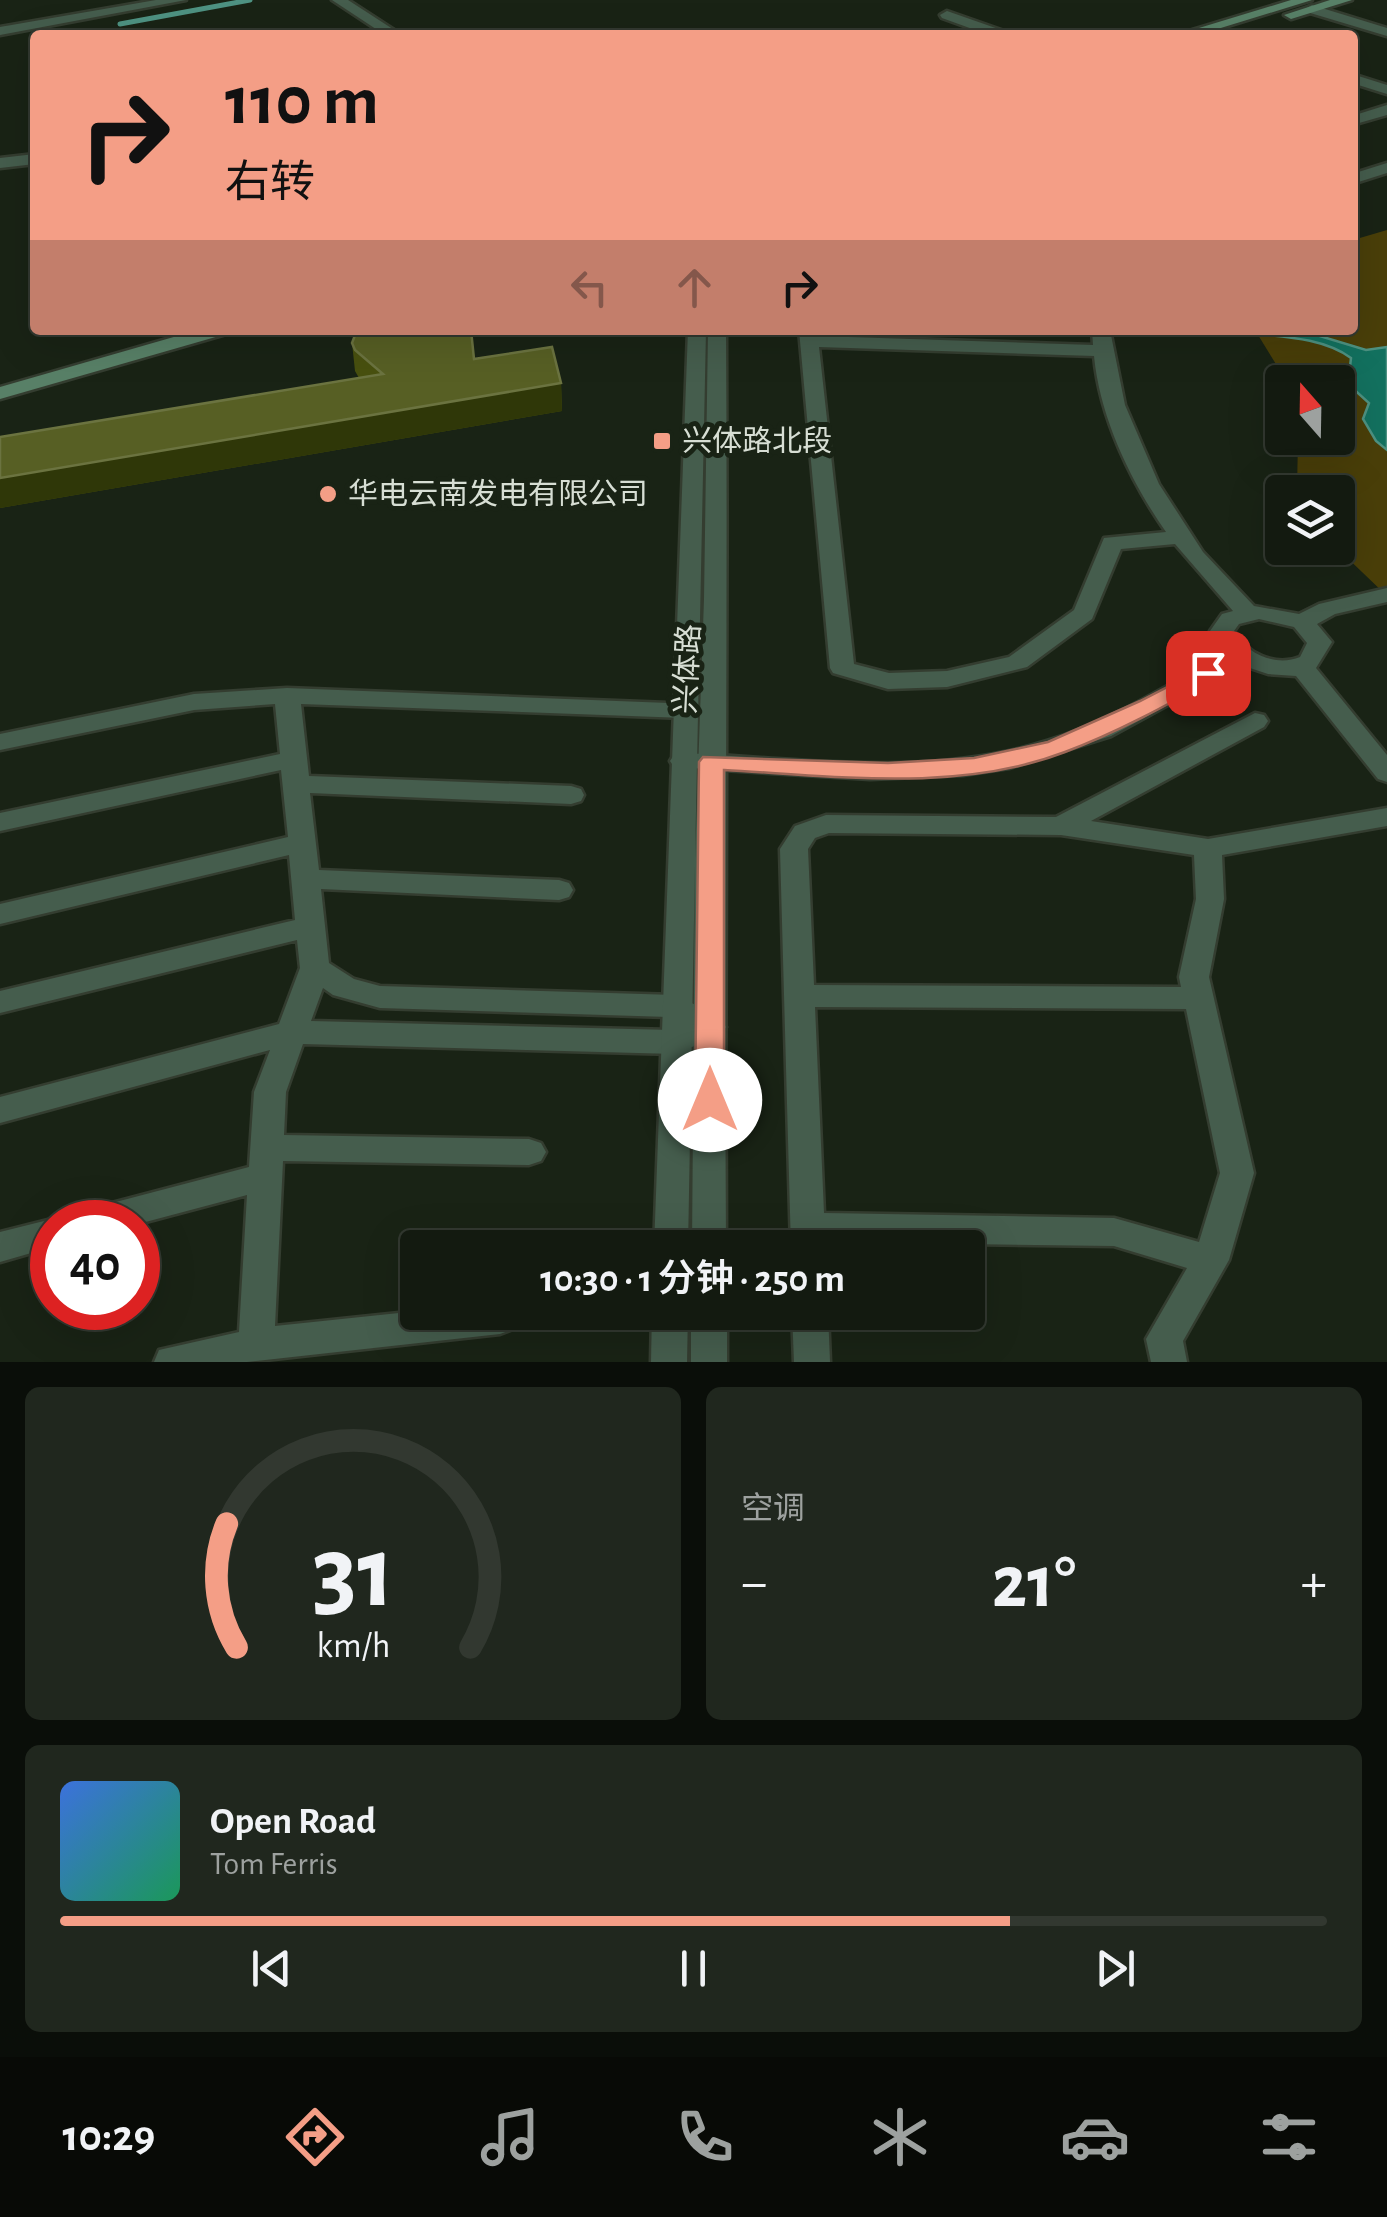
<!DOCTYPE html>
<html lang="zh">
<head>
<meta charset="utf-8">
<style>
  body { margin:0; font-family:"Alegreya Sans","Noto Sans SC",sans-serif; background:#20271e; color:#f1f3f6; height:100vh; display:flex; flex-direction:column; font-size:38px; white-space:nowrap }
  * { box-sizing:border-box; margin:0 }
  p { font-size:32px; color:#9da19f }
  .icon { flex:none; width:55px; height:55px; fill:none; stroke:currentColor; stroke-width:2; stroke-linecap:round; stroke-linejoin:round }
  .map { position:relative; height:1362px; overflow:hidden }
  .drawer { display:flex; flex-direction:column; gap:25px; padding:25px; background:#0a0e09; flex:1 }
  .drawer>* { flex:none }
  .guide { position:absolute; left:30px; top:30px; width:1328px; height:305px; border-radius:10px; box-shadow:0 10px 40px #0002,0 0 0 2px #323830; background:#f49e86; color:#111; overflow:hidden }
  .needle { width:65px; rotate:340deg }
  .controls { position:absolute; left:1265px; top:365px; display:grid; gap:20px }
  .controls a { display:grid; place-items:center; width:90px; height:90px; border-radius:10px; background:#131a10; box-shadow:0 10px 40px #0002,0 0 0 2px #323830; font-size:50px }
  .speed { position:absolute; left:30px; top:1200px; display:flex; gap:20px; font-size:50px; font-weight:700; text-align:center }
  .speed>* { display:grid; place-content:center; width:130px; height:130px; border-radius:50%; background:#131a10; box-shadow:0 10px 40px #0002,0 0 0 2px #323830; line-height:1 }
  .speed .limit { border:15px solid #d22; background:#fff; color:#111 }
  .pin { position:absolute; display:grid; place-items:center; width:85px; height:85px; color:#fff; margin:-42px; border-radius:20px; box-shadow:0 5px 15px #0006 }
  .me { position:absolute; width:110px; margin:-55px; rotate:0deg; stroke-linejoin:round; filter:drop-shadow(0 0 8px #0008) }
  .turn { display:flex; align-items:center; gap:35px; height:210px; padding:0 30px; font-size:45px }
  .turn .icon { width:130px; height:130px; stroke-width:2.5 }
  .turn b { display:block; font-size:70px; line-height:85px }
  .lanes { display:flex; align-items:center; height:95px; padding:0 30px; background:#0003; justify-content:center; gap:50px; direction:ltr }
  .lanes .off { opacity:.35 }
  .big { font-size:75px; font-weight:600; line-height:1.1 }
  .drawer .widget { flex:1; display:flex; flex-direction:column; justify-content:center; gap:15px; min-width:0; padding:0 35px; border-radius:15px; background:#20271e }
  .drawer .dial { align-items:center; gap:0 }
  .dial svg { height:260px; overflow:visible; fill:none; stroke:#323830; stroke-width:7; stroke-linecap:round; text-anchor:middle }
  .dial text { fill:#f1f3f6; stroke:none }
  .song { display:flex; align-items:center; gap:30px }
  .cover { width:120px; height:120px; border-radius:15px; background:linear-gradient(135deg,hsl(220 70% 55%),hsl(150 70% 35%)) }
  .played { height:10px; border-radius:5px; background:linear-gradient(90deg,#f49e86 75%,#323830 75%) }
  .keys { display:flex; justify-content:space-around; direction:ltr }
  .heat { display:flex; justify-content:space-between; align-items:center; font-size:55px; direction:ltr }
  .drawer .tiles { flex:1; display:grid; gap:25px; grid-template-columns:1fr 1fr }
  .widget:last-child { grid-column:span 2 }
  .trip { position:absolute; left:400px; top:1230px; width:585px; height:100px; border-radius:10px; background:#131a10; box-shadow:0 10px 40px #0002,0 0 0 2px #323830; font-weight:600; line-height:100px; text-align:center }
  .tabs { display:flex; height:160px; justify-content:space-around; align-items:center; background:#080a06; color:#9da19f }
  .tabs .icon { width:70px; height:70px }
  .tabs .active { color:#f49e86 }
  .tabs b { font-size:45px; color:#f1f3f6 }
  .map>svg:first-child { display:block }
  .green { fill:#4a3f09 }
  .water { fill:#13715f; stroke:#4e9282; stroke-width:2.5 }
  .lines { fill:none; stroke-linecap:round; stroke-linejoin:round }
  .stream { stroke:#4e9282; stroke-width:5 }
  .minor-casing { stroke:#343d30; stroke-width:5 }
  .tertiary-casing { stroke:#343d30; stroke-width:5 }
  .secondary-casing { stroke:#343d30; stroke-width:5 }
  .minor { fill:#455d4d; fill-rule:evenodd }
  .tertiary { fill:#455d4d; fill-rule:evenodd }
  .secondary { fill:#588067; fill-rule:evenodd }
  .wall { fill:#48500f }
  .shaded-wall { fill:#2f3708 }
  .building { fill:#575f24; stroke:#6b7340; stroke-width:2.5 }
  .route { fill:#f49e86; stroke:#9f6757; stroke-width:2.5 }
  .poi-dot { fill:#f49e86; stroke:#192315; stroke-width:4 }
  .labels { text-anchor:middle; stroke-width:10; stroke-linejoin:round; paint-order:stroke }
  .poi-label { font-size:30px; fill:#d7ded4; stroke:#192315; text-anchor:start }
  .street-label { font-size:30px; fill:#d7ded4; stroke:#192315 }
</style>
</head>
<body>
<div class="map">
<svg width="1387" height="1362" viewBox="0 0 1387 1362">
  <rect width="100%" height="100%" fill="#192315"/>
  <polygon class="green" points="1387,230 1387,596 1337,548 1338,492 1297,490 1298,438 1338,438 1338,382 1287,382 1255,330 1352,330 1353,240"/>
  <path class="water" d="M1255,330H1300L1366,350L1387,347V450L1376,441L1363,419L1369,403L1348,384L1351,358C1325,339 1288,337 1257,334Z"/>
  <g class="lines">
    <polyline class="stream" points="120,24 250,0"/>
    <defs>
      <g id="minor">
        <polygon points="156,0 186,0 0,35 0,27"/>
        <polygon points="1312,5 1387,28 1387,36 1307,12 1305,9"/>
        <polygon points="947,11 1007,32 1009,35 989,35 942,18 940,15"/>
        <polygon points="1226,30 1235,35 1220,35"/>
        <polygon points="1352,74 1387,85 1387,94 1352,83"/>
        <polygon points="1387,105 1387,115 1352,125 1352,116"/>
        <polygon points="35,154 35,164 0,168 0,158"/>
        <polygon points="1387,163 1387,173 1352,184 1352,174"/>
        <path d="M799,330H817L818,336L1093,345L1092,330H1110L1125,405L1159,484L1203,552L1254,606L1299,614L1319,604L1387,588V602L1335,614L1317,624L1332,642L1316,668L1387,755V782L1378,779L1296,676L1268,674L1241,665L1111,736L1009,768L963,775L870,779L674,767L670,761L674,755L683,753C803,759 930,778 1047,741C1110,722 1167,686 1225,653L1210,631L1222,614L1233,611L1175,544L1121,549L1092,619L1027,667L947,687L888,689L833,673L830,668ZM819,347L1094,356C1100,418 1131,482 1166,532L1104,538L1074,610L1009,657L947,671L889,673L854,664ZM1259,619L1294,627L1307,643L1300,657C1276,667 1246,654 1234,631L1239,624Z"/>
        <path d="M287,688L694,704L698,710L685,718L301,704L309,776L571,786L581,789L584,795L581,801L571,804L310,793L319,870L559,880L569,883L573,890L569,897L559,900L321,889L329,963L354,979L380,986L675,995L704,1009L708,1016L721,1019L726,1027L721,1035L675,1054L303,1044L286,1092L284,1135L529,1139L541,1143L546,1152L541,1161L529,1165L283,1161L275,1326L418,1311L515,1312L518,1318L513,1329L500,1334L247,1362H154L159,1350L239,1332L247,1195L138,1224L76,1222L81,1212L93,1208L249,1167L254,1092L270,1050L0,1123V1097L279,1024L300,968L297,940L0,1013V991L295,920L289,855L0,924V904L288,837L281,770L0,831V813L280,754L275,704L194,710L0,750V734L194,694ZM323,988L333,995L380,1008L669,1017L683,1025L672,1030L311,1021Z"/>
        <path d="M1255,713L1264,715L1268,721L1264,727L1091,821L1208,839L1387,808V826L1222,855L1224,899L1209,977L1254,1173L1229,1260L1183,1341L1187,1362H1151L1146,1339L1187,1268L1114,1246L825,1242V1248H791L780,849L795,826L826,815L1056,817ZM829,833L1061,835L1194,855L1196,899L1179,977L1181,987L814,985L808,849L815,838ZM815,1007L1186,1009L1220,1173L1199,1242L1114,1218L824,1213Z"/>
        <polygon points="52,1219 63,1222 52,1222 52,1247 0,1262 0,1232"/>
        <polygon points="792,1312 828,1312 830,1362 794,1362"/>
      </g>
      <g id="tertiary">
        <polygon points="332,0 348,0 402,35 385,35"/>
        <path d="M688,330H706L695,859L704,599L708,330H726C728,636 724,942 726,1248H692L695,865L688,1248H654Z"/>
        <polygon points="652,1312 688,1312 687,1362 651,1362"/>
        <rect x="691" y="1312" width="36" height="50"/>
      </g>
      <g id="secondary">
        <polygon points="1291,0 1312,0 1198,35 1176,35"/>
        <polygon points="1330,0 1352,0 1291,19 1284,15"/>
        <polygon points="198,330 228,330 226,334 0,399 0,387"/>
      </g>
    </defs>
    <use href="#minor" class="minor-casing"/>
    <use href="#tertiary" class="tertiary-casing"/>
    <use href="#secondary" class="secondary-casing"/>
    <use href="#minor" class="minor"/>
    <use href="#tertiary" class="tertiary"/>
    <use href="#secondary" class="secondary"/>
  </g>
  <polygon class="wall" points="352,343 474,359 561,383 562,411 0,508 0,437 359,378 355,371"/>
  <polygon class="shaded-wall" points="561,383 562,411 0,508 0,478"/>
  <polygon class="building" points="357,330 471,330 474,359 552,347 561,383 0,478 0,437 383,374 355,350 352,343"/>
  <path class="route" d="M1208,666L1216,668L1219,673L1216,678C1167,705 1118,732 1065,752C958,793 835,776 724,770V1100L720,1109L710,1112L699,1109L695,1100L699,762L703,757L888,763L974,758L1048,742L1140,701Z"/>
  <g class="poi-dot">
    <rect x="652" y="431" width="20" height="20" rx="5"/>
    <circle cx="328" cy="494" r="10"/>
  </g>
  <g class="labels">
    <g class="poi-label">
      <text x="682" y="451">兴体路北段</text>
      <text x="348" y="504">华电云南发电有限公司</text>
    </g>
    <g class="street-label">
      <text transform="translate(687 669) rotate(-87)" y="10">兴体路</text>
    </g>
  </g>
</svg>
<div class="controls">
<a><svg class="needle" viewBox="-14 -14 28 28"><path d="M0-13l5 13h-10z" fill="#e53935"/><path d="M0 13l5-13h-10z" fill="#9da19f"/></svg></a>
<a><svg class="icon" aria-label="layers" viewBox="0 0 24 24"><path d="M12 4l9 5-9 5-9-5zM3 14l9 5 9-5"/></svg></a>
</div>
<div class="speed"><div class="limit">40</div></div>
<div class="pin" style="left:1208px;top:673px;background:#d93025"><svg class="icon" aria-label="arrive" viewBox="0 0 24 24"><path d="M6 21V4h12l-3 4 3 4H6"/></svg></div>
<svg class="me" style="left:710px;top:1100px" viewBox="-20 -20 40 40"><circle r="19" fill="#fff"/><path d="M0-13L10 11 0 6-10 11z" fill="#f49e86"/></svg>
<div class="trip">10:30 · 1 分钟 · 250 m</div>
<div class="guide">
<div class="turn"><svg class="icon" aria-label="right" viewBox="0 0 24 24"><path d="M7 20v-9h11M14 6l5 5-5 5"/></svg><div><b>110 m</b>右转</div></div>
<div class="lanes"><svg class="icon off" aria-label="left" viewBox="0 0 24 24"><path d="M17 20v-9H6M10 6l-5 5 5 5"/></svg><svg class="icon off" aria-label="ahead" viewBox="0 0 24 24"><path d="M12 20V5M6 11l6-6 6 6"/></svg><svg class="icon" aria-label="right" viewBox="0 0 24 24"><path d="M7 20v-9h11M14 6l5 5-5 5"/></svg></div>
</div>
</div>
<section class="drawer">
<div class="tiles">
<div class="widget dial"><svg viewBox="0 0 100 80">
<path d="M14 69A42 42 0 1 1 86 69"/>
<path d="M14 69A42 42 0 0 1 11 31" stroke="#f49e86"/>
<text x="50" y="56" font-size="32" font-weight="700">31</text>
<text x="50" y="72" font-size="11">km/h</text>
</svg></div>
<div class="widget"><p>空调</p>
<div class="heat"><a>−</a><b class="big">21°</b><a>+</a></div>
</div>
<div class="widget">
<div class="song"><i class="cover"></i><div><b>Open Road</b><p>Tom Ferris</p></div></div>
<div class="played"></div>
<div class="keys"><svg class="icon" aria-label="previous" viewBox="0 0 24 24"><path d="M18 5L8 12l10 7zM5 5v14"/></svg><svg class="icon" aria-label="pause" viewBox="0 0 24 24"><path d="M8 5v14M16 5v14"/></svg><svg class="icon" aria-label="next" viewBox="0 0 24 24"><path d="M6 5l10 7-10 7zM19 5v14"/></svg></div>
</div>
</div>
</section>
<nav class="tabs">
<b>10:29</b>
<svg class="icon active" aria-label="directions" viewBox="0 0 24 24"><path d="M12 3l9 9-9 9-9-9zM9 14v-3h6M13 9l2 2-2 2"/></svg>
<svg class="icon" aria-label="music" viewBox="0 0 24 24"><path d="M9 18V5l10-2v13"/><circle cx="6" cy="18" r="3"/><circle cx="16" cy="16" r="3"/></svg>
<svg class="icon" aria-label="phone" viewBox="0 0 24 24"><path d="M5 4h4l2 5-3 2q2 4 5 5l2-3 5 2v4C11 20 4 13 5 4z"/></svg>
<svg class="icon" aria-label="climate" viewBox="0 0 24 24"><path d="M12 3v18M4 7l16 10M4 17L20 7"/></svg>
<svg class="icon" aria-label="car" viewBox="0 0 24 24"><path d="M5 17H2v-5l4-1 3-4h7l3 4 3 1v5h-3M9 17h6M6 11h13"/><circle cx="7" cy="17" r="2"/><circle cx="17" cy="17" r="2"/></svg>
<svg class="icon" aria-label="filters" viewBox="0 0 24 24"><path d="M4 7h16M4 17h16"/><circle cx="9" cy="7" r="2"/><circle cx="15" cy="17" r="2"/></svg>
</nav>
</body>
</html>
